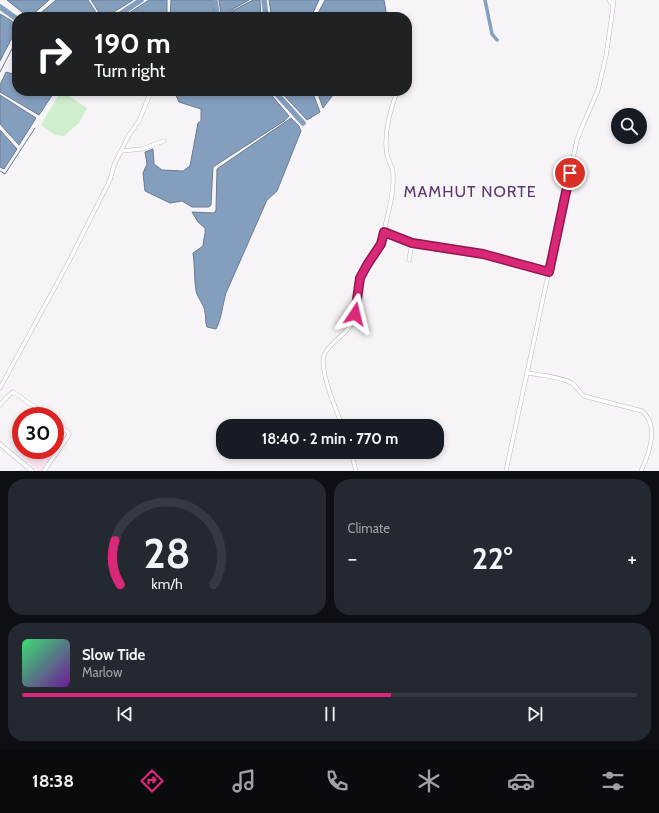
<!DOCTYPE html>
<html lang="en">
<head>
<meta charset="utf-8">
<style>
  body { margin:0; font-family:Cabin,sans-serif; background:#242831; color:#f1f3f6; height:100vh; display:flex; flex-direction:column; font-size:15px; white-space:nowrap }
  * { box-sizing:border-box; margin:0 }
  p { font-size:13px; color:#9ea1a6 }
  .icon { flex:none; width:22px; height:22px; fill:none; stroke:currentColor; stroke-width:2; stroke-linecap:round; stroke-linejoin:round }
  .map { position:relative; height:471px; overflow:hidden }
  .panel { display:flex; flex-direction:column; gap:8px; padding:8px; background:#0d0f14; flex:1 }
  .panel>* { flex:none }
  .top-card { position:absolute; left:12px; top:12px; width:400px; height:84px; border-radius:16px; box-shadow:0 2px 6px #0003; background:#202124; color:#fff; overflow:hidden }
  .controls { position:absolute; left:611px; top:108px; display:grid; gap:8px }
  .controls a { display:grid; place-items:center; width:36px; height:36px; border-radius:50%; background:#171b24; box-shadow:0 2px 6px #0003; font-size:20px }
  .speed { position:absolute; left:12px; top:407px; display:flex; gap:8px; font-size:20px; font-weight:700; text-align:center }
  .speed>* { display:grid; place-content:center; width:52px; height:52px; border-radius:50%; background:#171b24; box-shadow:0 2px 6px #0003; line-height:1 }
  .speed .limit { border:6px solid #d22; background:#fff; color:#111 }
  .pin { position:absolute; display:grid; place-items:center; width:34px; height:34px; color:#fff; margin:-17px; border:2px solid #fff; border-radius:50%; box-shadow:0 1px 4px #0007 }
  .me { position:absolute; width:44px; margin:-22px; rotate:10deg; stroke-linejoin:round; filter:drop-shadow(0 0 3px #0008) }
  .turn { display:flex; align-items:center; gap:14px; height:84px; padding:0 16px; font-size:18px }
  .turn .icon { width:52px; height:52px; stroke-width:2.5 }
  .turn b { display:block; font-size:28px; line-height:34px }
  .big { font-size:30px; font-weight:800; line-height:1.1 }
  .panel .tile { flex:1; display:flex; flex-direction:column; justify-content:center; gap:6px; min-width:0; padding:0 14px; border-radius:16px; background:#242831 }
  .panel .dial { align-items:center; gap:0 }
  .dial svg { height:104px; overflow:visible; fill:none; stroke:#363941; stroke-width:7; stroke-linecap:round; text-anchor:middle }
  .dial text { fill:#f1f3f6; stroke:none }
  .song { display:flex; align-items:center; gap:12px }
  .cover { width:48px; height:48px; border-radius:6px; background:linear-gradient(135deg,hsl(140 70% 55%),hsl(280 70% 35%)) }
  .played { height:4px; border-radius:2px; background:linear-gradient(90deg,#db2777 60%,#363941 60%) }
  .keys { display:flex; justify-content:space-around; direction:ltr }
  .heat { display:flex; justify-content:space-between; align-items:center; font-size:22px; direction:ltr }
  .panel .tiles { flex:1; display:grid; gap:8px; grid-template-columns:1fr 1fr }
  .tile:last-child { grid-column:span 2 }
  .trip { position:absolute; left:216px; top:419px; width:228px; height:40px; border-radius:16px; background:#171b24; box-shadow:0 2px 6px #0003; font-weight:800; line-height:40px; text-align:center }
  .tabs { display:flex; height:64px; justify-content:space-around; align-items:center; background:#090b0e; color:#9ea1a6 }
  .tabs .icon { width:28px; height:28px }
  .tabs .selected { color:#db2777 }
  .tabs b { font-size:18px; color:#f1f3f6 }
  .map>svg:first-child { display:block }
  .education { fill:#fce4ee }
  .green { fill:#cfeecd }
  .water { fill:#849ebe; stroke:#6a7c92 }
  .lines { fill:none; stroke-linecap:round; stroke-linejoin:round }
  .stream { stroke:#6a7c92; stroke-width:1 }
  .canal { stroke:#849ebe; stroke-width:3.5 }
  .river { stroke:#849ebe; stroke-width:5.5 }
  .minor-casing { stroke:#b9b7ba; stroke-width:4.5 }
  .major-casing { stroke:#b9b7ba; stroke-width:5 }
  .minor { stroke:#fff; stroke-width:3.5 }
  .major { stroke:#fff; stroke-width:4 }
  .route-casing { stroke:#8e194d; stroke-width:10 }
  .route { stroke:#db2777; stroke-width:7 }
  .labels { text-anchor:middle; stroke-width:3.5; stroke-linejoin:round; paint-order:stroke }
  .quarter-label { font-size:16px; letter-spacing:1px; fill:#5a3770; stroke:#f7f4f8 }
</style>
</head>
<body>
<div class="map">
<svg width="659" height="471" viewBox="0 0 659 471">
  <rect width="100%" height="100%" fill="#f7f4f8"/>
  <polygon class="education" points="55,439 61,442 41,471 38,471 15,450 21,442 21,450 55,450"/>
  <polygon class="green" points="61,91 64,91 69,96 87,108 79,123 64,136 55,135 41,125"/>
  <g class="water">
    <polygon points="7,0 49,0 30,17 28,17"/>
    <polygon points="56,0 88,0 99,17 36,17"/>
    <polygon points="91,0 133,0 106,17 102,17"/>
    <polygon points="149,0 167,0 167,17 123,17"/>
    <polygon points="171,0 213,0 214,17 170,17"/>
    <polygon points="219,0 249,0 221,16"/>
    <polygon points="253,0 260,0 261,17 221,17"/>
    <polygon points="269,0 319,0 311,17 278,17 271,13"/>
    <polygon points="325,0 384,0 387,17 316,17"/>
    <polygon points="0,14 17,24 17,28 0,61"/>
    <polygon points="6,72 17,75 17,91 55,91 39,115 0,92 0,85"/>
    <polygon points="174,91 268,91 289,116 284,121 213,167 211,205 209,207 192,207 182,201 170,203 145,191 143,173 147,164 145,152 153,149 154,164 162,170 183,171 190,166 198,123 201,121 201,109 179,102"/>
    <polygon points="280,91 312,91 320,112 307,120"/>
    <polygon points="317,91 336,91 323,108"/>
    <polygon points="0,95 36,118 19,145 0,124"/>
    <path d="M291,118L299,126L301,131L277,191L267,200L226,293C222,306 222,318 216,329L207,327C205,322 206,317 205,312C204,304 198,299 196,291C194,279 195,266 193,253L203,246C203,239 206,235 205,228L198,222L192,212L214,213L216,210L217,169Z"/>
    <polygon points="0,130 17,149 4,169 0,167"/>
  </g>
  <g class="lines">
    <g class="stream">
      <polyline points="0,72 17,39"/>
      <polyline points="0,171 5,174 35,128"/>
    </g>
    <polyline class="canal" points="485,0 492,34 497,40"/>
    <g class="river">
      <polyline points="215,0 217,17"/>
      <polyline points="264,0 266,17"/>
      <polyline points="0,7 17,19"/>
      <polyline points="116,17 141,0"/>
      <polyline points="274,91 303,123"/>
    </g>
    <defs>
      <g id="minor">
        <polyline points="609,0 613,6"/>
        <path d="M397,91C391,109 383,134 387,154C388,161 393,167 393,174C394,196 388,211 384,232L412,243L483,254L549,272"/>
        <polyline points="121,151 142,149 164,141"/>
        <polyline points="409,260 412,243"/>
        <path d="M527,373C539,375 564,377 573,384C577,387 579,392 584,396L642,411C659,425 650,452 641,471"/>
        <polyline points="0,388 67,265 110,180 114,165 129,135 139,121 151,91"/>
        <polyline points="0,405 7,397 13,392 48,416"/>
        <path d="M342,426C335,405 324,383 323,361C323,346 346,336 352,323C359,309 356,292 361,278C365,265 376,256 381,244C383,240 383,235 384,232"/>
        <polyline points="351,452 356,471"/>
        <polyline points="44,471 69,435 69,433 55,422"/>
        <polyline points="506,471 577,140 582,127 598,90 606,56 614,0"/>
      </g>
      <polyline id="major" points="0,444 32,471"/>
    </defs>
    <use href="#minor" class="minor-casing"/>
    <use href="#major" class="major-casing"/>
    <use href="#minor" class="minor"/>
    <use href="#major" class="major"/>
  </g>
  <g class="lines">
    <defs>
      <polyline id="route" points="355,314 360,278 367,265 381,244 384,232 412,243 483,254 549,272 570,173"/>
    </defs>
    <use href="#route" class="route-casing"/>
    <use href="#route" class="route"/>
  </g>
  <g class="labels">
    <g class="quarter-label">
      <text x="470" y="197">MAMHUT NORTE</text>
    </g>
  </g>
</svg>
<div class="controls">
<a><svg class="icon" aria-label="search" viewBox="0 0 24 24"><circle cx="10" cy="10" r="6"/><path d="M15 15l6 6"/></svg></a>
</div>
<div class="speed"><div class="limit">30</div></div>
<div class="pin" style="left:570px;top:173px;background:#d93025"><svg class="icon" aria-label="arrive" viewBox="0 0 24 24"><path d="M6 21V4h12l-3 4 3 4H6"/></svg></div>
<svg class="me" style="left:355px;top:314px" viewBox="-20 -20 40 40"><path d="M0-17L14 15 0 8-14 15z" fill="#db2777" stroke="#fff" stroke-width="4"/></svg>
<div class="trip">18:40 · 2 min · 770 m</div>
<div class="top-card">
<div class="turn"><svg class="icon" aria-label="right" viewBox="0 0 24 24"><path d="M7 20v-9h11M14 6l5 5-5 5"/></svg><div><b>190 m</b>Turn right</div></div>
</div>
</div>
<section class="panel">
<div class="tiles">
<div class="tile dial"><svg viewBox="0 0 100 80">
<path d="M14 69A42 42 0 1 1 86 69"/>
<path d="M14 69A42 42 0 0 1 10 35" stroke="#db2777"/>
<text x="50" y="56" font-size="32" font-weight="700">28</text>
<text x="50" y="72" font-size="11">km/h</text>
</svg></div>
<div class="tile"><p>Climate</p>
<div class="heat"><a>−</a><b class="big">22°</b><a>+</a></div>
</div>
<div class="tile">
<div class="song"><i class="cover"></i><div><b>Slow Tide</b><p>Marlow</p></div></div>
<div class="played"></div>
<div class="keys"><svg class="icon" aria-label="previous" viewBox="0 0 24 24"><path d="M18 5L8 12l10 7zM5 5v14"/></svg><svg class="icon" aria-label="pause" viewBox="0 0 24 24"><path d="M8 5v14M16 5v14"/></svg><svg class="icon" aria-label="next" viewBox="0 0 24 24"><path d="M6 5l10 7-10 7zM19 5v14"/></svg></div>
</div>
</div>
</section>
<nav class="tabs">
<b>18:38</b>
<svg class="icon selected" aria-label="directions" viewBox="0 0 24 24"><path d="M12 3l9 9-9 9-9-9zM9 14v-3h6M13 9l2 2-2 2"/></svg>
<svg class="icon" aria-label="music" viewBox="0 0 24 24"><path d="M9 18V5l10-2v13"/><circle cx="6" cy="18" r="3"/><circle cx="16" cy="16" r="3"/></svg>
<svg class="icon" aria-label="phone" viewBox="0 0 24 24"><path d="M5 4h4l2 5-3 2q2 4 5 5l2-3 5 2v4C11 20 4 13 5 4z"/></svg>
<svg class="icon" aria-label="climate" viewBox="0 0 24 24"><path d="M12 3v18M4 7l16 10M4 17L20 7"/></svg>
<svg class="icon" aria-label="car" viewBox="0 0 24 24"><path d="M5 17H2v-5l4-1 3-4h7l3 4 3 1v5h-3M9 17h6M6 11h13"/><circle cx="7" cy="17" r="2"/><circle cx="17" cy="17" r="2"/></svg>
<svg class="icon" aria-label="filters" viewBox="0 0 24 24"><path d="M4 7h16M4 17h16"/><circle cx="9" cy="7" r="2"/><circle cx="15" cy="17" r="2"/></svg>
</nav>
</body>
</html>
